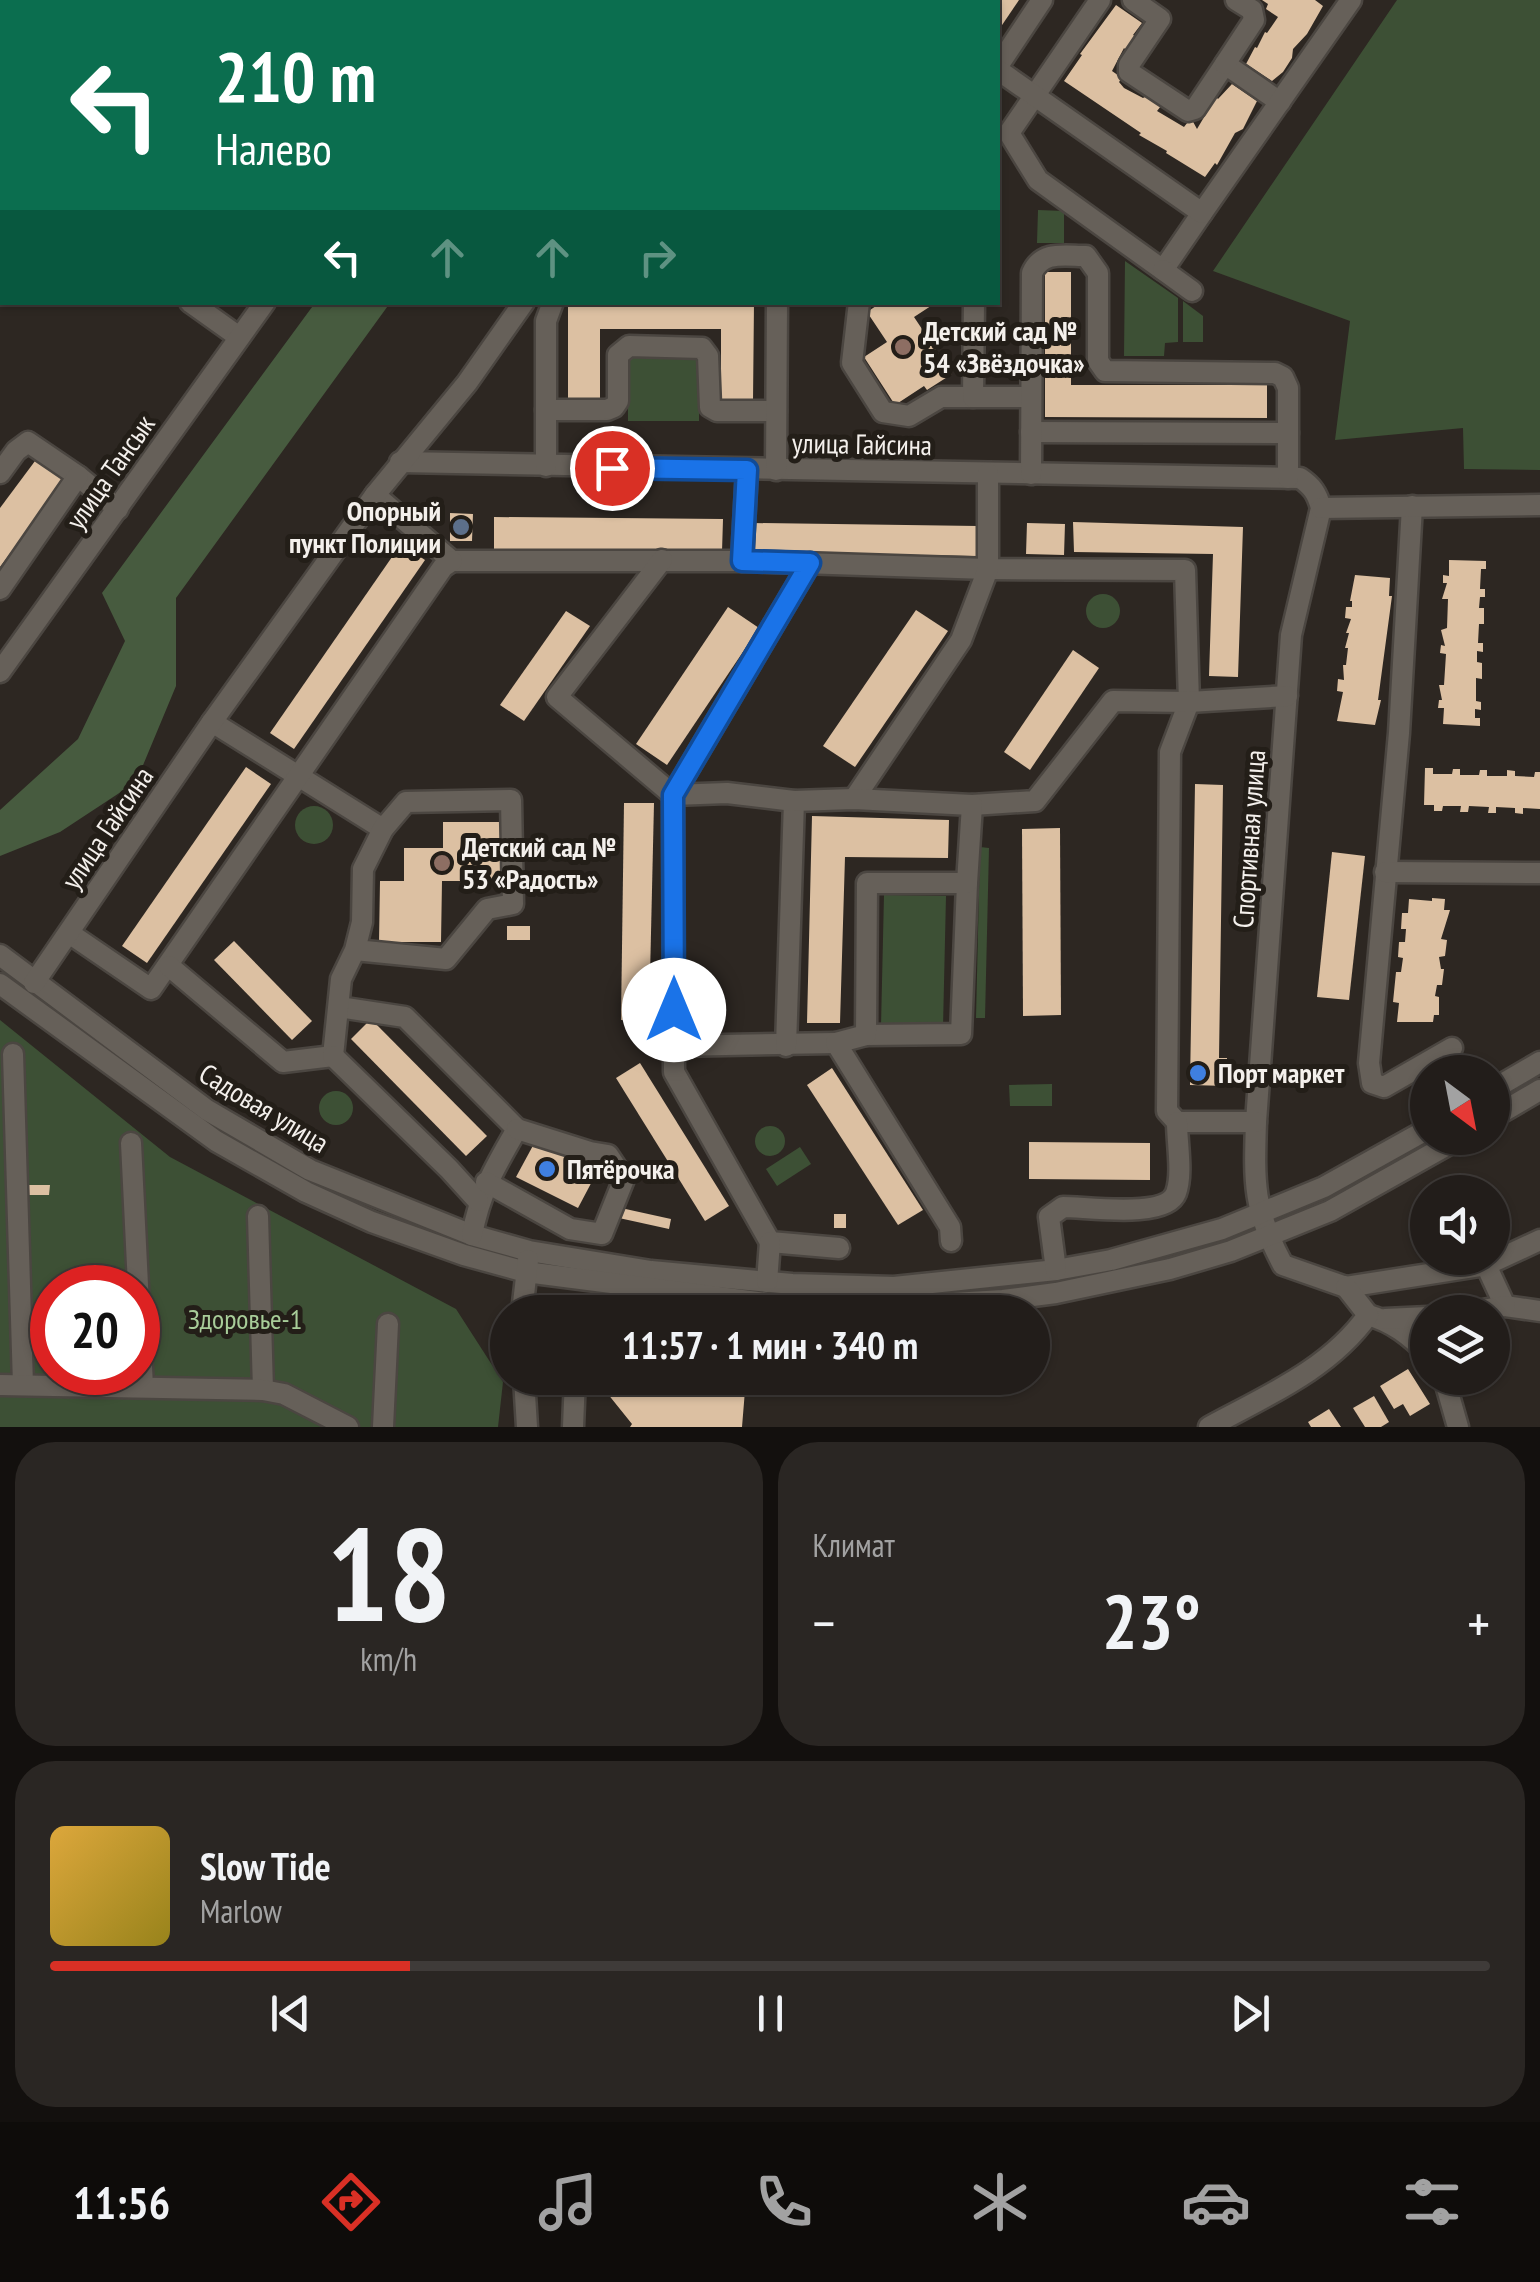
<!DOCTYPE html>
<html lang="ru">
<head>
<meta charset="utf-8">
<style>
  body { margin:0; font-family:"PT Sans Narrow",sans-serif; background:#2a2623; color:#f1f3f6; height:100vh; display:flex; flex-direction:column; font-size:38px; white-space:nowrap }
  * { box-sizing:border-box; margin:0 }
  p { font-size:32px; color:#a2a2a2 }
  .icon { flex:none; width:55px; height:55px; fill:none; stroke:currentColor; stroke-width:2; stroke-linecap:round; stroke-linejoin:round }
  .map { position:relative; height:1427px; overflow:hidden }
  .side { display:flex; flex-direction:column; gap:15px; padding:15px; background:#13100e; flex:1 }
  .side>* { flex:none }
  .top-card { position:absolute; left:0px; top:0px; width:1000px; height:305px; box-shadow:0 2px 8px #0004,0 0 0 2px #3f3b39; background:#0b6e4f; color:#fff; overflow:hidden }
  .needle { width:65px; rotate:148deg }
  .controls { position:absolute; left:1410px; top:1055px; display:grid; gap:20px }
  .controls a { display:grid; place-items:center; width:100px; height:100px; border-radius:50%; background:#221d1a; box-shadow:0 2px 8px #0004,0 0 0 2px #3f3b39; font-size:50px }
  .speed { position:absolute; left:30px; top:1265px; display:flex; gap:20px; font-size:50px; font-weight:700; text-align:center }
  .speed>* { display:grid; place-content:center; width:130px; height:130px; border-radius:50%; background:#221d1a; box-shadow:0 2px 8px #0004,0 0 0 2px #3f3b39; line-height:1 }
  .speed .limit { border:15px solid #d22; background:#fff; color:#111 }
  .pin { position:absolute; display:grid; place-items:center; width:85px; height:85px; color:#fff; margin:-42px; border:5px solid #fff; border-radius:50%; box-shadow:0 2px 10px #0007 }
  .me { position:absolute; width:110px; margin:-55px; rotate:0deg; stroke-linejoin:round; filter:drop-shadow(0 0 8px #0008) }
  .turn { display:flex; align-items:center; gap:35px; height:210px; padding:0 50px; font-size:45px }
  .turn .icon { width:130px; height:130px; stroke-width:2.5 }
  .turn b { display:block; font-size:70px; line-height:85px }
  .lanes { display:flex; align-items:center; height:95px; padding:0 50px; background:#0003; justify-content:center; gap:50px; direction:ltr }
  .lanes .off { opacity:.35 }
  .big { font-size:75px; font-weight:800; line-height:1.1 }
  .side .widget { flex:1; display:flex; flex-direction:column; justify-content:center; gap:15px; min-width:0; padding:0 35px; border-radius:40px; background:#2a2623 }
  .side .dial { align-items:center; gap:0 }
  .dial b { font-size:130px; line-height:1 }
  .song { display:flex; align-items:center; gap:30px }
  .cover { width:120px; height:120px; border-radius:15px; background:linear-gradient(135deg,hsl(40 70% 55%),hsl(50 70% 35%)) }
  .played { height:10px; border-radius:5px; background:linear-gradient(90deg,#d93025 25%,#3f3b39 25%) }
  .keys { display:flex; justify-content:space-around; direction:ltr }
  .heat { display:flex; justify-content:space-between; align-items:center; font-size:55px; direction:ltr }
  .side .tiles { flex:1; display:grid; gap:15px; grid-template-columns:1fr 1fr }
  .widget:last-child { grid-column:span 2 }
  .trip { position:absolute; left:490px; top:1295px; width:560px; height:100px; border-radius:50px; background:#221d1a; box-shadow:0 2px 8px #0004,0 0 0 2px #3f3b39; font-weight:800; line-height:100px; text-align:center }
  .tab-bar { display:flex; height:160px; justify-content:space-around; align-items:center; background:#0e0c0a; color:#a2a2a2 }
  .tab-bar .icon { width:70px; height:70px }
  .tab-bar .selected { color:#d93025 }
  .tab-bar b { font-size:45px; color:#f1f3f6 }
  .map>svg:first-child { display:block }
  .green { fill:#3d5035; fill-rule:evenodd }
  .forest { fill:#475b3f }
  .building { fill:#dcc0a2 }
  .lines { fill:none; stroke-linecap:round; stroke-linejoin:round }
  .minor-casing { stroke:#4b4641; stroke-width:25 }
  .minor { stroke:#666059; stroke-width:20 }
  .route-casing { stroke:#114b97; stroke-width:25 }
  .route { stroke:#1a73e8; stroke-width:18 }
  .education-dot { fill:#8d6e63; stroke:#231e18; stroke-width:4 }
  .service-dot { fill:#5c6f8a; stroke:#231e18; stroke-width:4 }
  .shop-dot { fill:#3f7fe0; stroke:#231e18; stroke-width:4 }
  .labels { text-anchor:middle; stroke-width:10; stroke-linejoin:round; paint-order:stroke }
  .poi-label { font-size:28px; font-weight:bold; fill:#f4f0ec; stroke:#231e18; text-anchor:start }
  .street-label { font-size:28px; fill:#f4f0ec; stroke:#231e18 }
  .park-label { font-size:28px; fill:#a8cd99; stroke:#231e18 }
</style>
</head>
<body>
<div class="map">
<svg width="1540" height="1427" viewBox="0 0 1540 1427">
  <rect width="100%" height="100%" fill="#2d2722"/>
  <g class="green">
    <polygon points="1397,0 1540,0 1540,470 1464,469 1463,428 1335,440 1350,321 1213,271"/>
    <polygon points="1038,210 1064,211 1064,243 1037,243"/>
    <polygon points="1125,261 1178,298 1178,342 1165,343 1164,356 1124,356"/>
    <polygon points="1183,301 1203,316 1203,342 1183,342"/>
    <rect x="628" y="355" width="71" height="66"/>
    <circle cx="1103" cy="611" r="17"/>
    <circle cx="314" cy="825" r="19"/>
    <polygon points="980,847 989,848 985,1018 976,1018"/>
    <polygon points="884,895 946,896 943,1027 881,1026"/>
    <path d="M0,1020L170,1157L456,1309L503,1382L498,1427H0ZM52,1288H138V1372H52Z"/>
    <polygon points="1052,1084 1052,1106 1010,1106 1009,1085"/>
    <circle cx="336" cy="1108" r="17"/>
    <circle cx="770" cy="1141" r="15"/>
    <polygon points="800,1147 811,1164 777,1186 766,1169"/>
  </g>
  <polygon class="forest" points="315,303 390,303 176,598 176,686 136,782 60,832 0,856 0,810 78,739 125,641 102,593"/>
  <g class="building">
    <polygon points="998,0 1019,0 998,31"/>
    <polygon points="1262,0 1315,0 1323,6 1307,34 1293,49 1292,58 1283,72 1272,81 1246,64 1255,47 1257,48 1265,32 1267,33 1278,17 1266,9 1268,4"/>
    <polygon points="1116,5 1142,23 1133,35 1137,37 1127,51 1124,48 1112,71 1122,78 1119,82 1124,88 1143,98 1147,96 1161,106 1157,111 1184,127 1191,118 1197,129 1216,97 1218,99 1232,84 1257,101 1243,129 1235,133 1217,165 1215,163 1205,177 1166,153 1167,151 1139,135 1141,133 1064,81 1082,55 1080,54"/>
    <polygon points="1045,272 1071,272 1071,385 1267,385 1267,418 1045,417"/>
    <polygon points="568,302 754,302 753,401 721,401 721,329 600,329 600,400 568,400"/>
    <polygon points="882,302 937,302 914,317 952,374 927,390 924,386 895,405 864,357 887,342 867,312"/>
    <polygon points="38,457 67,478 0,567 0,508"/>
    <polygon points="450,513 473,514 472,541 450,541"/>
    <polygon points="494,517 723,519 722,552 494,549"/>
    <polygon points="1073,522 1243,527 1238,677 1209,676 1213,554 1074,552"/>
    <polygon points="753,523 978,526 978,556 753,552"/>
    <polygon points="1027,523 1065,524 1064,555 1026,554"/>
    <polygon points="401,544 425,560 294,749 270,733"/>
    <polygon points="1449,560 1486,561 1486,569 1481,569 1480,589 1485,589 1485,597 1480,597 1479,608 1484,608 1484,624 1479,624 1478,643 1483,643 1483,652 1477,651 1477,662 1482,663 1482,679 1476,678 1476,701 1481,702 1481,710 1475,709 1475,718 1480,718 1480,726 1443,724 1444,708 1438,708 1439,700 1442,700 1439,685 1444,685 1446,654 1440,653 1441,645 1445,646 1441,630 1447,628 1448,599 1442,599 1447,583 1443,583 1443,575 1449,576"/>
    <polygon points="1355,575 1390,578 1389,596 1392,596 1378,700 1381,700 1375,725 1337,721 1343,692 1337,691 1338,679 1344,680 1343,665 1346,665 1348,648 1345,648 1349,633 1346,633 1351,619 1345,618 1346,607 1352,607 1352,601 1350,601"/>
    <polygon points="728,607 759,628 667,765 636,744"/>
    <polygon points="916,610 948,631 855,767 823,746"/>
    <polygon points="566,611 590,626 524,721 500,705"/>
    <polygon points="1073,650 1099,668 1030,770 1004,752"/>
    <polygon points="246,767 271,784 147,963 122,946"/>
    <polygon points="1425,768 1433,768 1433,774 1452,774 1453,769 1460,769 1460,775 1479,775 1480,770 1487,770 1487,776 1507,776 1507,770 1515,771 1515,776 1534,777 1535,772 1540,772 1540,809 1523,808 1523,814 1515,813 1515,808 1496,807 1496,813 1488,813 1489,807 1469,806 1468,812 1460,812 1461,806 1443,806 1442,811 1434,811 1434,805 1424,805"/>
    <polygon points="1195,784 1223,785 1219,1058 1227,1058 1227,1086 1190,1085"/>
    <polygon points="624,803 654,803 649,1020 621,1020"/>
    <polygon points="812,816 949,820 948,858 845,857 840,1023 807,1023"/>
    <polygon points="443,822 500,822 500,881 442,881 441,942 379,942 380,881 404,881 404,848 443,848"/>
    <polygon points="1060,828 1061,1015 1023,1016 1022,829"/>
    <polygon points="1332,852 1365,856 1349,1000 1317,997"/>
    <polygon points="1432,898 1445,899 1444,910 1450,910 1441,939 1447,940 1445,956 1439,957 1441,969 1444,969 1442,985 1437,985 1435,996 1439,997 1439,1015 1434,1015 1433,1022 1397,1022 1399,1003 1393,1002 1396,972 1401,972 1403,958 1398,957 1399,942 1405,942 1406,929 1401,929 1402,913 1408,913 1409,899 1432,901"/>
    <rect x="507" y="926" width="23" height="14"/>
    <polygon points="234,941 312,1021 292,1040 214,960"/>
    <polygon points="371,1019 487,1136 466,1156 351,1039"/>
    <polygon points="640,1063 729,1206 705,1221 616,1078"/>
    <polygon points="832,1068 923,1210 898,1225 807,1085"/>
    <polygon points="536,1140 597,1172 578,1208 516,1177"/>
    <polygon points="1029,1142 1150,1143 1150,1180 1029,1179"/>
    <polygon points="27,1185 50,1185 49,1195 27,1195"/>
    <polygon points="621,1208 671,1219 669,1229 619,1218"/>
    <rect x="834" y="1214" width="12" height="14"/>
    <polygon points="1408,1369 1430,1404 1410,1416 1403,1404 1394,1409 1380,1386"/>
    <polygon points="595,1378 746,1378 742,1427 630,1427 632,1424"/>
    <polygon points="1374,1396 1389,1422 1381,1427 1365,1427 1353,1408"/>
    <polygon points="1329,1409 1341,1427 1311,1427 1308,1422"/>
  </g>
  <g class="lines">
    <defs>
      <g id="minor">
        <polyline points="0,0 3,2"/>
        <polyline points="780,0 783,2"/>
        <polyline points="895,0 898,2"/>
        <polyline points="1100,0 1009,133 1038,180 1163,270 1202,213"/>
        <polyline points="1133,0 1160,19 1129,65 1129,72 1188,111 1195,109 1225,64 1280,102"/>
        <polyline points="64,2 66,0"/>
        <polyline points="153,2 156,0"/>
        <polyline points="331,2 333,0"/>
        <polyline points="436,2 438,0"/>
        <polyline points="485,2 487,0"/>
        <polyline points="728,2 729,0"/>
        <polyline points="1225,64 1254,20 1252,10 1236,0"/>
        <polyline points="998,66 1042,0"/>
        <polyline points="998,70 1202,213 1351,0"/>
        <polyline points="0,76 2,78"/>
        <polyline points="0,163 2,165"/>
        <polyline points="0,210 2,206"/>
        <polyline points="1163,270 1192,291"/>
        <polyline points="190,302 239,337"/>
        <polyline points="859,302 852,363 883,412 909,416 941,397 973,397"/>
        <polyline points="974,302 973,397 1031,397"/>
        <polyline points="546,410 607,410 614,407 618,401 618,355 629,346 702,348 708,356 710,407 717,411 776,411"/>
        <polyline points="1031,432 1288,433"/>
        <path d="M400,462L1300,478C1312,486 1317,493 1321,508L1291,635L1256,1122C1254,1183 1253,1209 1283,1265L1346,1287L1486,1265L1540,1240"/>
        <polyline points="546,466 546,321 553,302"/>
        <polyline points="776,470 777,302"/>
        <polyline points="0,473 16,451 28,442 78,476 118,509"/>
        <path d="M1031,474L1032,273C1042,250 1065,256 1086,256L1098,273V361L1105,371L1275,373L1283,377L1288,388V478"/>
        <polyline points="375,495 452,561 742,561 988,569 1185,570 1189,702 1170,752 1167,1111 1177,1122 1256,1122"/>
        <polyline points="1412,506 1399,733 1369,1063 1372,1083 1384,1087 1452,1048"/>
        <polyline points="1321,508 1540,505"/>
        <polyline points="662,560 557,697 673,795 810,563"/>
        <polyline points="742,561 747,470"/>
        <polyline points="0,589 78,476"/>
        <polyline points="0,672 265,302"/>
        <polyline points="212,722 383,829"/>
        <polyline points="854,799 961,640 988,569 988,473"/>
        <polyline points="972,805 1035,801 1113,701 1189,702 1287,696"/>
        <polyline points="1385,872 1540,873"/>
        <polyline points="69,933 151,989 443,567 452,561"/>
        <polyline points="0,955 207,1110 310,1170 472,1235 529,1251 651,1271 792,1284 894,1287 1056,1270 1111,1260 1222,1229 1324,1187 1428,1129"/>
        <polyline points="169,966 283,1062 333,1056"/>
        <polyline points="34,983 212,722 375,495 467,383 524,302"/>
        <polyline points="0,984 216,1141 306,1192 372,1222 464,1255 526,1272 805,1308 852,1309 1003,1300 1056,1293 1170,1269 1231,1251 1330,1211 1460,1138"/>
        <path d="M339,1007L405,1017L517,1129C495,1167 480,1192 472,1235"/>
        <polyline points="866,1035 961,1034 967,883"/>
        <polyline points="674,1046 836,1043"/>
        <polyline points="786,1046 794,801"/>
        <polyline points="13,1054 23,1385"/>
        <polyline points="333,1056 341,979 355,950 362,922 363,869 383,829 406,802 511,800 513,904 487,909 446,959 355,950"/>
        <polyline points="333,1056 449,1169 478,1201"/>
        <polyline points="1492,1090 1540,1062"/>
        <polyline points="1492,1118 1540,1090"/>
        <polyline points="131,1143 143,1387"/>
        <polyline points="486,1182 570,1229 602,1234 624,1179 608,1155 590,1152 517,1129"/>
        <polyline points="258,1216 263,1390"/>
        <polyline points="839,1248 770,1242 674,1072 673,795 727,793 794,801 854,799 972,805 967,883 867,883 866,1035 836,1043 950,1227 951,1241"/>
        <polyline points="1486,1265 1505,1306 1540,1311"/>
        <path d="M1056,1270L1049,1217L1063,1207C1088,1207 1166,1219 1176,1193C1183,1174 1177,1143 1177,1122"/>
        <polyline points="767,1282 770,1242"/>
        <polyline points="522,1312 528,1260"/>
        <polyline points="1471,1312 1505,1306"/>
        <path d="M1368,1315C1393,1322 1410,1336 1428,1354"/>
        <polyline points="1385,1319 1428,1317"/>
        <polyline points="524,1378 527,1427"/>
        <polyline points="1444,1378 1458,1427"/>
        <polyline points="0,1385 263,1390 284,1394 348,1427"/>
        <polyline points="383,1427 388,1324"/>
        <polyline points="573,1427 575,1378"/>
        <path d="M1209,1427C1266,1396 1330,1369 1368,1315L1346,1287"/>
      </g>
    </defs>
    <use href="#minor" class="minor-casing"/>
    <use href="#minor" class="minor"/>
  </g>
  <g class="lines">
    <defs>
      <polyline id="route" points="612,468 747,470 742,561 810,563 673,795 674,1010"/>
    </defs>
    <use href="#route" class="route-casing"/>
    <use href="#route" class="route"/>
  </g>
  <g class="education-dot">
    <circle cx="903" cy="347" r="10"/>
    <circle cx="442" cy="863" r="10"/>
  </g>
  <circle class="service-dot" cx="461" cy="527" r="10"/>
  <g class="shop-dot">
    <circle cx="1198" cy="1073" r="10"/>
    <circle cx="547" cy="1169" r="10"/>
  </g>
  <g class="labels">
    <g class="poi-label">
      <text x="923" y="341">Детский сад №<tspan x="923" dy="32">54 «Звёздочка»</tspan></text>
      <text x="441" y="521" text-anchor="end">Опорный<tspan x="441" dy="32">пункт Полиции</tspan></text>
      <text x="462" y="857">Детский сад №<tspan x="462" dy="32">53 «Радость»</tspan></text>
      <text x="1218" y="1083">Порт маркет</text>
      <text x="567" y="1179">Пятёрочка</text>
    </g>
    <g class="street-label">
      <text transform="translate(862 444) rotate(1)" y="10">улица Гайсина</text>
      <text transform="translate(110 472) rotate(-55)" y="10">улица Тансык</text>
      <text transform="translate(107 828) rotate(-56)" y="10">улица Гайсина</text>
      <text transform="translate(1249 839) rotate(-86)" y="10">Спортивная улица</text>
      <text transform="translate(264 1108) rotate(31)" y="10">Садовая улица</text>
    </g>
    <g class="park-label">
      <text x="245" y="1329">Здоровье-1</text>
    </g>
  </g>
</svg>
<div class="controls">
<a><svg class="needle" viewBox="-14 -14 28 28"><path d="M0-13l5 13h-10z" fill="#e53935"/><path d="M0 13l5-13h-10z" fill="#a2a2a2"/></svg></a>
<a><svg class="icon" aria-label="sound" viewBox="0 0 24 24"><path d="M4 9h4l5-4v14l-5-4H4zM17 9q2 3 0 6"/></svg></a>
<a><svg class="icon" aria-label="layers" viewBox="0 0 24 24"><path d="M12 4l9 5-9 5-9-5zM3 14l9 5 9-5"/></svg></a>
</div>
<div class="speed"><div class="limit">20</div></div>
<div class="pin" style="left:612px;top:468px;background:#d93025"><svg class="icon" aria-label="arrive" viewBox="0 0 24 24"><path d="M6 21V4h12l-3 4 3 4H6"/></svg></div>
<svg class="me" style="left:674px;top:1010px" viewBox="-20 -20 40 40"><circle r="19" fill="#fff"/><path d="M0-13L10 11 0 6-10 11z" fill="#1a73e8"/></svg>
<div class="trip">11:57 · 1 мин · 340 m</div>
<div class="top-card">
<div class="turn"><svg class="icon" aria-label="left" viewBox="0 0 24 24"><path d="M17 20v-9H6M10 6l-5 5 5 5"/></svg><div><b>210 m</b>Налево</div></div>
<div class="lanes"><svg class="icon" aria-label="left" viewBox="0 0 24 24"><path d="M17 20v-9H6M10 6l-5 5 5 5"/></svg><svg class="icon off" aria-label="ahead" viewBox="0 0 24 24"><path d="M12 20V5M6 11l6-6 6 6"/></svg><svg class="icon off" aria-label="ahead" viewBox="0 0 24 24"><path d="M12 20V5M6 11l6-6 6 6"/></svg><svg class="icon off" aria-label="right" viewBox="0 0 24 24"><path d="M7 20v-9h11M14 6l5 5-5 5"/></svg></div>
</div>
</div>
<section class="side">
<div class="tiles">
<div class="widget dial"><b>18</b><p>km/h</p></div>
<div class="widget"><p>Климат</p>
<div class="heat"><a>−</a><b class="big">23°</b><a>+</a></div>
</div>
<div class="widget">
<div class="song"><i class="cover"></i><div><b>Slow Tide</b><p>Marlow</p></div></div>
<div class="played"></div>
<div class="keys"><svg class="icon" aria-label="previous" viewBox="0 0 24 24"><path d="M18 5L8 12l10 7zM5 5v14"/></svg><svg class="icon" aria-label="pause" viewBox="0 0 24 24"><path d="M8 5v14M16 5v14"/></svg><svg class="icon" aria-label="next" viewBox="0 0 24 24"><path d="M6 5l10 7-10 7zM19 5v14"/></svg></div>
</div>
</div>
</section>
<nav class="tab-bar">
<b>11:56</b>
<svg class="icon selected" aria-label="directions" viewBox="0 0 24 24"><path d="M12 3l9 9-9 9-9-9zM9 14v-3h6M13 9l2 2-2 2"/></svg>
<svg class="icon" aria-label="music" viewBox="0 0 24 24"><path d="M9 18V5l10-2v13"/><circle cx="6" cy="18" r="3"/><circle cx="16" cy="16" r="3"/></svg>
<svg class="icon" aria-label="phone" viewBox="0 0 24 24"><path d="M5 4h4l2 5-3 2q2 4 5 5l2-3 5 2v4C11 20 4 13 5 4z"/></svg>
<svg class="icon" aria-label="climate" viewBox="0 0 24 24"><path d="M12 3v18M4 7l16 10M4 17L20 7"/></svg>
<svg class="icon" aria-label="car" viewBox="0 0 24 24"><path d="M5 17H2v-5l4-1 3-4h7l3 4 3 1v5h-3M9 17h6M6 11h13"/><circle cx="7" cy="17" r="2"/><circle cx="17" cy="17" r="2"/></svg>
<svg class="icon" aria-label="filters" viewBox="0 0 24 24"><path d="M4 7h16M4 17h16"/><circle cx="9" cy="7" r="2"/><circle cx="15" cy="17" r="2"/></svg>
</nav>
</body>
</html>
